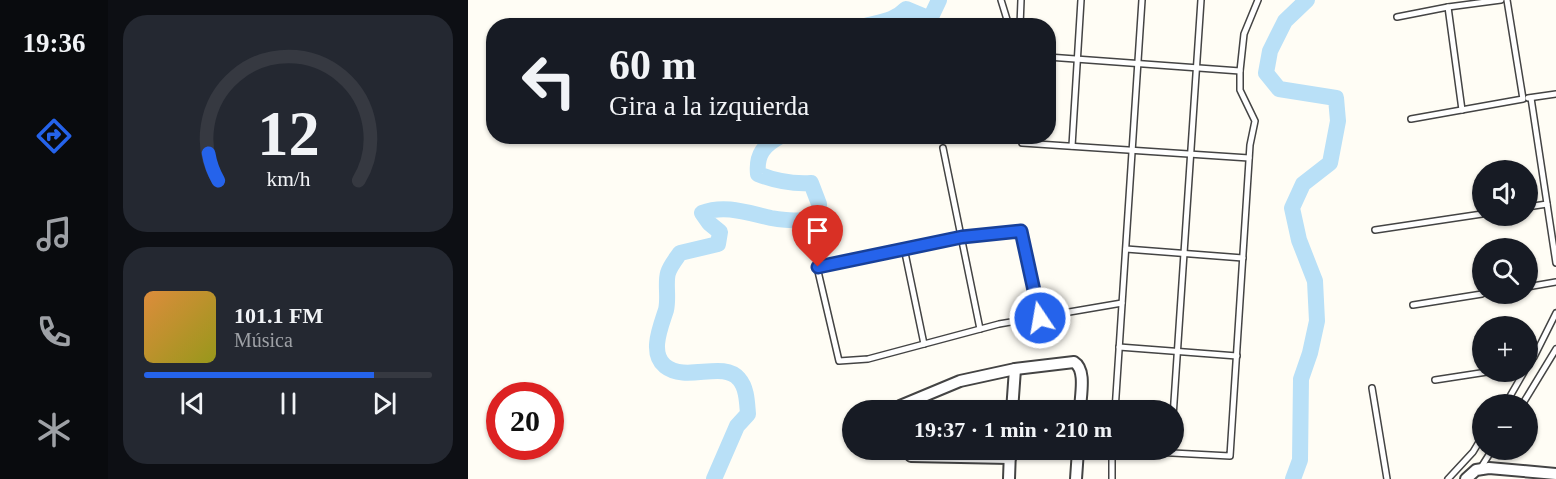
<!DOCTYPE html>
<html lang="es">
<head>
<meta charset="utf-8">
<style>
  body { margin:0; font-family:Georgia,serif; background:#242831; color:#f1f3f6; height:100vh; display:flex; flex-direction:column; font-size:22px; white-space:nowrap }
  * { box-sizing:border-box; margin:0 }
  p { font-size:20px; color:#9ea1a6 }
  .icon { flex:none; width:33px; height:33px; fill:none; stroke:currentColor; stroke-width:2; stroke-linecap:round; stroke-linejoin:round }
  .map { position:relative; flex:1; overflow:hidden }
  .side { display:flex; flex-direction:column; gap:15px; padding:15px; background:#0d0f14; width:360px }
  .side>* { flex:none }
  .guide { position:absolute; left:18px; top:18px; width:570px; height:126px; border-radius:24px; box-shadow:0 2px 4px #0004; background:#171b24; color:#f1f3f6; overflow:hidden }
  .buttons { position:absolute; left:1004px; top:160px; display:grid; gap:12px }
  .buttons a { display:grid; place-items:center; width:66px; height:66px; border-radius:50%; background:#171b24; box-shadow:0 2px 4px #0004; font-size:30px }
  .speed { position:absolute; left:18px; top:382px; display:flex; gap:12px; font-size:30px; font-weight:700; text-align:center }
  .speed>* { display:grid; place-content:center; width:78px; height:78px; border-radius:50%; background:#171b24; box-shadow:0 2px 4px #0004; line-height:1 }
  .speed .limit { border:9px solid #d22; background:#fff; color:#111 }
  .pin { position:absolute; display:grid; place-items:center; width:51px; height:51px; color:#fff; margin:-62px -26px; border-radius:50% 50% 50% 0; rotate:-45deg; box-shadow:0 0 6px #0007 }
  .pin .icon { rotate:45deg }
  .me { position:absolute; width:66px; margin:-33px; rotate:348deg; stroke-linejoin:round; filter:drop-shadow(0 0 4px #0008) }
  .turn { display:flex; align-items:center; gap:21px; height:126px; padding:0 24px; font-size:27px }
  .turn .icon { width:78px; height:78px; stroke-width:2.5 }
  .turn b { display:block; font-size:42px; line-height:51px }
  .side .tile { flex:1; display:flex; flex-direction:column; justify-content:center; gap:9px; min-width:0; padding:0 21px; border-radius:24px; background:#242831 }
  .side .dial { align-items:center; gap:0 }
  .dial svg { height:156px; overflow:visible; fill:none; stroke:#363941; stroke-width:7; stroke-linecap:round; text-anchor:middle }
  .dial text { fill:#f1f3f6; stroke:none }
  .song { display:flex; align-items:center; gap:18px }
  .cover { width:72px; height:72px; border-radius:9px; background:linear-gradient(135deg,hsl(30 70% 55%),hsl(60 70% 35%)) }
  .played { height:6px; border-radius:3px; background:linear-gradient(90deg,#2563eb 80%,#363941 80%) }
  .keys { display:flex; justify-content:space-around; direction:ltr }
  .trip { position:absolute; left:374px; top:400px; width:342px; height:60px; border-radius:30px; background:#171b24; box-shadow:0 2px 4px #0004; font-weight:600; line-height:60px; text-align:center }
  main { display:flex; flex:1; min-height:0 }
  .menu { display:flex; flex-direction:column; width:108px; justify-content:space-around; align-items:center; background:#090b0e; color:#9ea1a6 }
  .menu .icon { width:42px; height:42px }
  .menu .on { color:#2563eb }
  .menu b { font-size:27px; color:#f1f3f6 }
  .map>svg:first-child { display:block }
  .lines { fill:none; stroke-linecap:round; stroke-linejoin:round }
  .river { stroke:#b9e0f7; stroke-width:16 }
  .lane-casing { stroke:#444; stroke-width:8 }
  .street-casing { stroke:#444; stroke-width:14 }
  .lane { stroke:#fff; stroke-width:5 }
  .street { stroke:#fff; stroke-width:10 }
  .route-casing { stroke:#184099; stroke-width:15 }
  .route { stroke:#2563eb; stroke-width:10 }
</style>
</head>
<body>
<main>
<nav class="menu">
<b>19:36</b>
<svg class="icon on" aria-label="directions" viewBox="0 0 24 24"><path d="M12 3l9 9-9 9-9-9zM9 14v-3h6M13 9l2 2-2 2"/></svg>
<svg class="icon" aria-label="music" viewBox="0 0 24 24"><path d="M9 18V5l10-2v13"/><circle cx="6" cy="18" r="3"/><circle cx="16" cy="16" r="3"/></svg>
<svg class="icon" aria-label="phone" viewBox="0 0 24 24"><path d="M5 4h4l2 5-3 2q2 4 5 5l2-3 5 2v4C11 20 4 13 5 4z"/></svg>
<svg class="icon" aria-label="climate" viewBox="0 0 24 24"><path d="M12 3v18M4 7l16 10M4 17L20 7"/></svg>
</nav>
<section class="side">
<div class="tile dial"><svg viewBox="0 0 100 80">
<path d="M14 69A42 42 0 1 1 86 69"/>
<path d="M14 69A42 42 0 0 1 9 55" stroke="#2563eb"/>
<text x="50" y="56" font-size="32" font-weight="700">12</text>
<text x="50" y="72" font-size="11">km/h</text>
</svg></div>
<div class="tile">
<div class="song"><i class="cover"></i><div><b>101.1 FM</b><p>Música</p></div></div>
<div class="played"></div>
<div class="keys"><svg class="icon" aria-label="previous" viewBox="0 0 24 24"><path d="M18 5L8 12l10 7zM5 5v14"/></svg><svg class="icon" aria-label="pause" viewBox="0 0 24 24"><path d="M8 5v14M16 5v14"/></svg><svg class="icon" aria-label="next" viewBox="0 0 24 24"><path d="M6 5l10 7-10 7zM19 5v14"/></svg></div>
</div>
</section>
<div class="map">
<svg width="1088" height="479" viewBox="0 0 1088 479">
  <rect width="100%" height="100%" fill="#fffdf5"/>
  <g class="lines">
    <g class="river">
      <path d="M397,26C412,22 427,21 438,9L462,19L471,0"/>
      <path d="M246,479L269,426L280,414C279,403 279,388 271,379C255,360 218,383 197,366C181,353 193,326 198,310C201,298 197,283 200,273C202,266 208,259 212,253L250,244L252,232L241,223L234,213C257,204 280,213 303,218C319,221 334,221 350,220L351,204L343,183C325,184 307,181 290,174C288,154 296,145 313,136"/>
      <polyline points="825,479 832,460 833,379 842,353 849,321 847,281 831,240 824,208 835,184 862,163 870,121 868,98 811,89 798,73 802,51 817,21 839,0"/>
    </g>
    <defs>
      <g id="lane">
        <polyline points="533,0 541,26"/>
        <polyline points="980,7 994,110"/>
        <polyline points="929,17 980,7 1033,0"/>
        <polyline points="552,26 553,0"/>
        <polyline points="580,57 772,71"/>
        <polyline points="1060,98 1088,94"/>
        <polyline points="1063,98 1088,263"/>
        <polyline points="943,119 1055,99 1039,0"/>
        <polyline points="554,143 781,158"/>
        <polyline points="604,146 613,0"/>
        <polyline points="475,148 512,329"/>
        <polyline points="1059,207 1079,204"/>
        <polyline points="907,230 1014,214"/>
        <polyline points="436,248 456,344"/>
        <polyline points="658,249 775,258"/>
        <polyline points="1059,287 1088,282"/>
        <polyline points="945,305 1014,294"/>
        <polyline points="572,318 553,231 493,237 349,267 371,361 400,359 531,324 654,303"/>
        <polyline points="651,347 769,356"/>
        <polyline points="1059,366 1066,357 1088,313"/>
        <polyline points="967,380 1019,372"/>
        <polyline points="904,388 919,479"/>
        <polyline points="1037,405 1056,372"/>
        <polyline points="1054,405 1088,349"/>
        <polyline points="647,411 674,0"/>
        <polyline points="705,417 733,0"/>
        <polyline points="647,450 762,456 782,145 787,121 772,90 772,71 776,34 790,0"/>
        <polyline points="1012,469 1024,450"/>
        <polyline points="644,479 644,450"/>
        <polyline points="980,479 1005,452 1014,437"/>
      </g>
      <g id="street">
        <path d="M432,406L492,381L547,369L606,362C619,370 612,397 612,411"/>
        <polyline points="544,411 547,369"/>
        <polyline points="443,456 542,458"/>
        <polyline points="541,479 542,450"/>
        <polyline points="608,479 610,450"/>
        <polyline points="998,479 1008,470 1021,468 1088,474"/>
      </g>
    </defs>
    <use href="#lane" class="lane-casing"/>
    <use href="#street" class="street-casing"/>
    <use href="#lane" class="lane"/>
    <use href="#street" class="street"/>
  </g>
  <g class="lines">
    <defs>
      <polyline id="route" points="350,267 494,237 553,231 572,318"/>
    </defs>
    <use href="#route" class="route-casing"/>
    <use href="#route" class="route"/>
  </g>
</svg>
<div class="buttons">
<a><svg class="icon" aria-label="sound" viewBox="0 0 24 24"><path d="M4 9h4l5-4v14l-5-4H4zM17 9q2 3 0 6"/></svg></a>
<a><svg class="icon" aria-label="search" viewBox="0 0 24 24"><circle cx="10" cy="10" r="6"/><path d="M15 15l6 6"/></svg></a>
<a>+</a>
<a>−</a>
</div>
<div class="speed"><div class="limit">20</div></div>
<div class="pin" style="left:350px;top:267px;background:#d93025"><svg class="icon" aria-label="arrive" viewBox="0 0 24 24"><path d="M6 21V4h12l-3 4 3 4H6"/></svg></div>
<svg class="me" style="left:572px;top:318px" viewBox="-20 -20 40 40"><circle r="17" fill="#2563eb" stroke="#fff" stroke-width="3"/><path d="M0-11L8 9 0 5-8 9z" fill="#fff"/></svg>
<div class="trip">19:37 · 1 min · 210 m</div>
<div class="guide">
<div class="turn"><svg class="icon" aria-label="left" viewBox="0 0 24 24"><path d="M17 20v-9H6M10 6l-5 5 5 5"/></svg><div><b>60 m</b>Gira a la izquierda</div></div>
</div>
</div>
</main>
</body>
</html>
